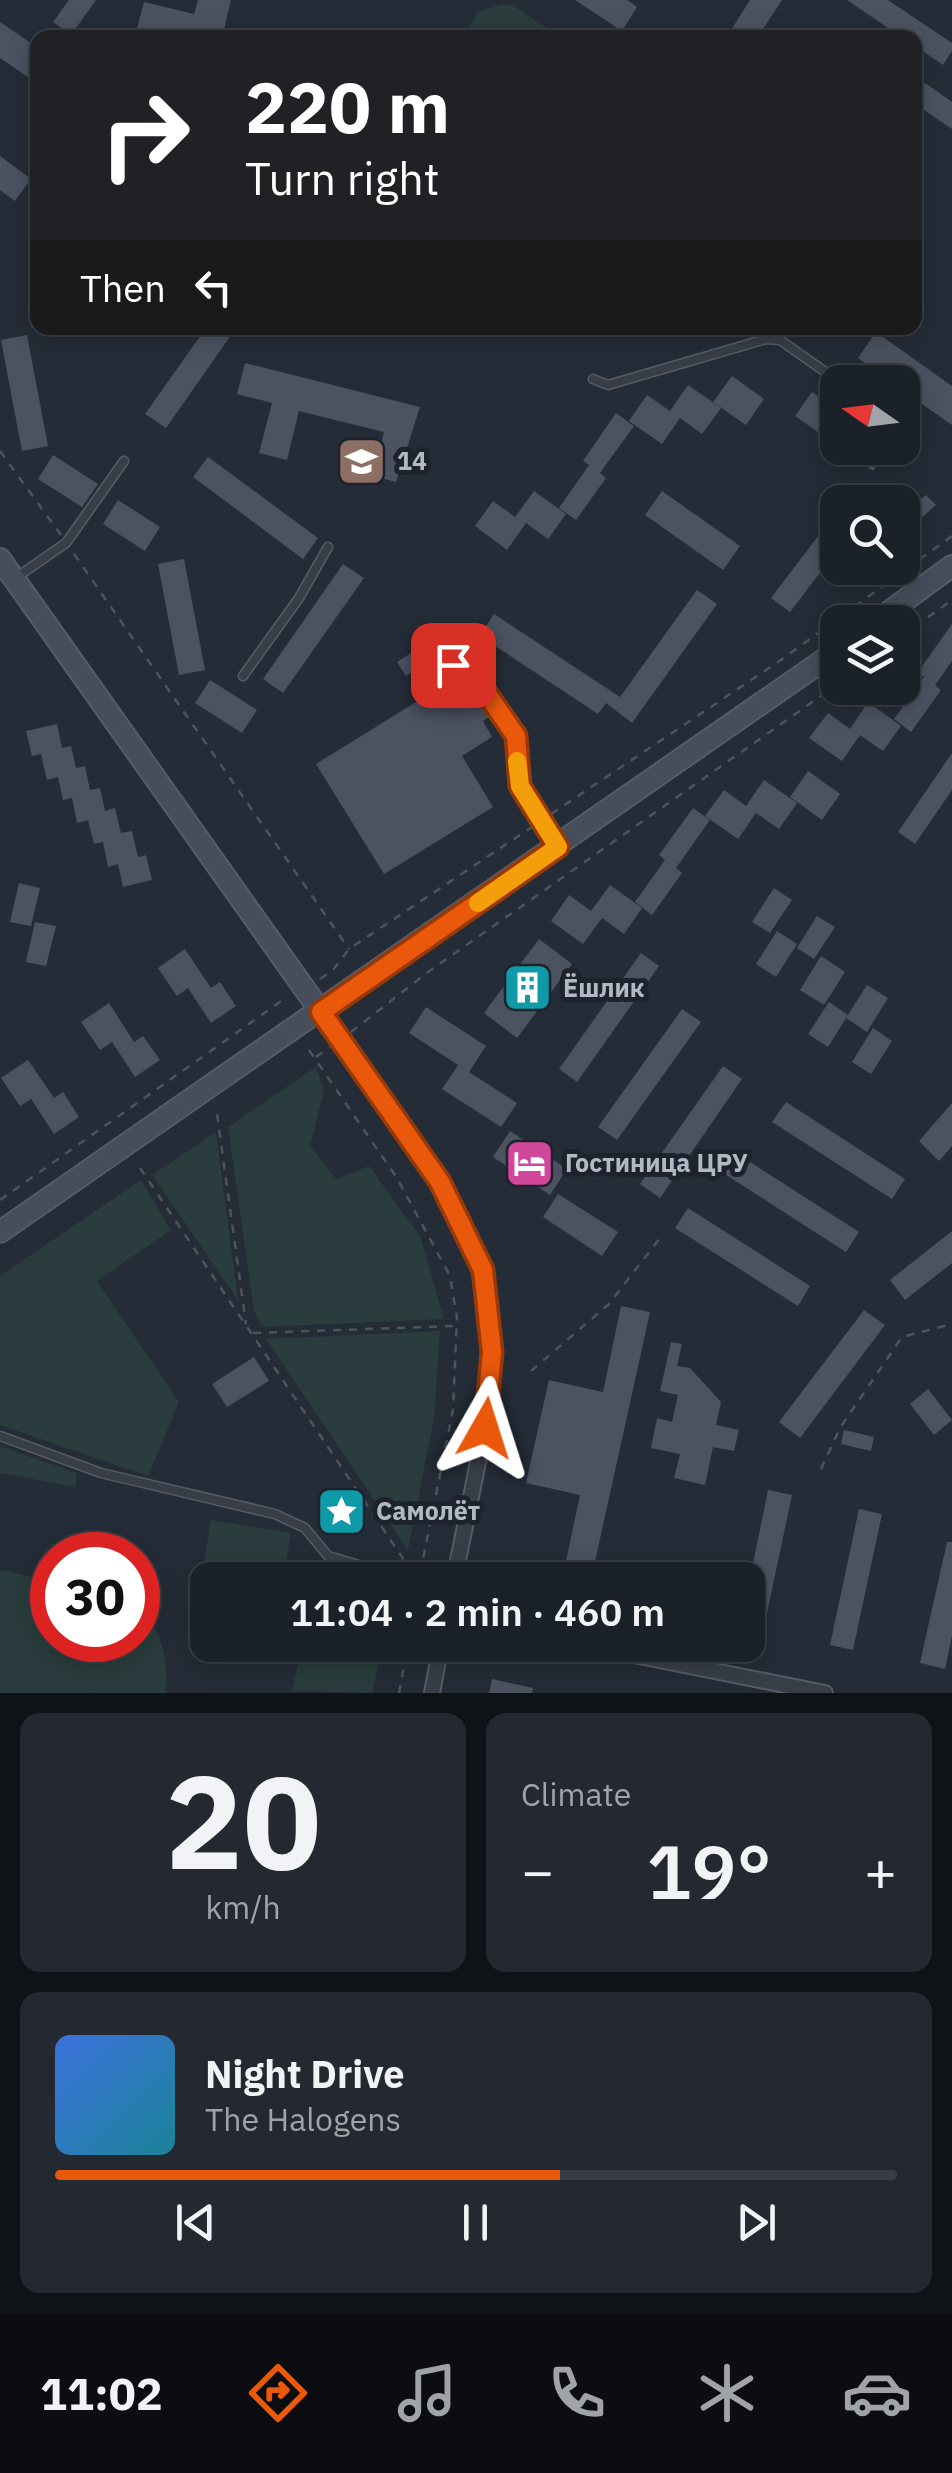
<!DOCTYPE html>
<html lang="en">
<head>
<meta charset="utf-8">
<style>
  body { margin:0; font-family:"IBM Plex Sans",sans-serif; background:#242931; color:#f1f3f6; height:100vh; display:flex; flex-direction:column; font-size:38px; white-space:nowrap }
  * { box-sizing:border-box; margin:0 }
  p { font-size:32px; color:#a0a3a8 }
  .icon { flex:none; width:55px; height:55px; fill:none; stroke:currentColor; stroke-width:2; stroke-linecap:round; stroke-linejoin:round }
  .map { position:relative; height:1693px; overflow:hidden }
  .sheet { display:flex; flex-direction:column; gap:20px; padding:20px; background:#0f1217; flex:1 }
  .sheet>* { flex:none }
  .guide { position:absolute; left:30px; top:30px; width:892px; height:305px; border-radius:20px; box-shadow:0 5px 25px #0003,0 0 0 2px #393e46; background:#202124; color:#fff; overflow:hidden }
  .needle { width:65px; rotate:284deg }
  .tools { position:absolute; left:820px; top:365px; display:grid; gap:20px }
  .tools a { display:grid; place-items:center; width:100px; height:100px; border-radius:20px; background:#1b2129; box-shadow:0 5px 25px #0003,0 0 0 2px #393e46; font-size:50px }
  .speed { position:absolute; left:30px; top:1532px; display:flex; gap:20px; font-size:50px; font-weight:700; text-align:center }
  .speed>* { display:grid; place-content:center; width:130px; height:130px; border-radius:50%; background:#1b2129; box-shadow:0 5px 25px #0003,0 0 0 2px #393e46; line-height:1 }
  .speed .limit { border:15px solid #d22; background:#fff; color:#111 }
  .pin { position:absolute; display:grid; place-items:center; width:85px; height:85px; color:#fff; margin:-42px; border-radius:20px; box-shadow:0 5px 15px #0006 }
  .me { position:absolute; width:110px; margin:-55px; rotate:6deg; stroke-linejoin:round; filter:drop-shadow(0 0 8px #0008) }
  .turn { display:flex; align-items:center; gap:35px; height:210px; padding:0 50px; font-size:45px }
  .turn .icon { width:130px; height:130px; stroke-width:2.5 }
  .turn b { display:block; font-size:70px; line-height:85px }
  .then { display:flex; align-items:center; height:95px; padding:0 50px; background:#0003; gap:20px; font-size:38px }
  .big { font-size:75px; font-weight:600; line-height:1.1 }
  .sheet .widget { flex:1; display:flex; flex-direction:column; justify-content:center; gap:15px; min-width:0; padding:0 35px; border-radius:20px; background:#242931 }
  .sheet .dial { align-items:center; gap:0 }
  .dial b { font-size:130px; line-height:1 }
  .song { display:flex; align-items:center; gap:30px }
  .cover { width:120px; height:120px; border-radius:15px; background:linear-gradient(135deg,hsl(220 70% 55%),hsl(190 70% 35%)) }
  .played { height:10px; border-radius:5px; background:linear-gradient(90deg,#ea580c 60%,#393e46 60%) }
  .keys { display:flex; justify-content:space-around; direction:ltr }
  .heat { display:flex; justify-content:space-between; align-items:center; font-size:55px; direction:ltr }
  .sheet .tiles { flex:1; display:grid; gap:20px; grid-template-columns:1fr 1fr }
  .widget:last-child { grid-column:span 2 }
  .trip { position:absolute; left:190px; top:1562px; width:575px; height:100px; border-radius:20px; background:#1b2129; box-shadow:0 5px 25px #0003,0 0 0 2px #393e46; font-weight:600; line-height:100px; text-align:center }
  .tabs { display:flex; height:160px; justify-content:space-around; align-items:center; background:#0b0d10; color:#a0a3a8 }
  .tabs .icon { width:70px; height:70px }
  .tabs .current { color:#ea580c }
  .tabs b { font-size:45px; color:#f1f3f6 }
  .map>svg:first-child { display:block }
  .green { fill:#2a3c3d }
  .building { fill:#4b5361 }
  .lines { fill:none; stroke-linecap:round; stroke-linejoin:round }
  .lane-casing { stroke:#565c66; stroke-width:11 }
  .street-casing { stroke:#565c66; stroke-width:18 }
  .secondary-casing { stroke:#565c66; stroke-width:24 }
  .path { stroke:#48575a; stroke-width:2.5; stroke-dasharray:8 8; stroke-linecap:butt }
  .lane { stroke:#383e48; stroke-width:8 }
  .street { stroke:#383e48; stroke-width:14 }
  .secondary { stroke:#464d5b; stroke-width:20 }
  .route-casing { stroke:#983908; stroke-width:25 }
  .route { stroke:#ea580c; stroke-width:18 }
  .slow { stroke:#f59e0b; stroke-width:18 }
  .labels { text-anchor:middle; stroke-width:10; stroke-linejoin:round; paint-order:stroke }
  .poi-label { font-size:25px; font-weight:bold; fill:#b3b9c4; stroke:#1d232d; text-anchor:start }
</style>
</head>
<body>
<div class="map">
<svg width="952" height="1693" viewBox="0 0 952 1693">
  <rect width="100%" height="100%" fill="#242c37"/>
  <g class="green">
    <polygon points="502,4 514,6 561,37 463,37 478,12"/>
    <polygon points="316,1067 324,1090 310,1146 336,1179 369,1166 421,1238 444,1319 262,1327 254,1311 228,1127"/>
    <polygon points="216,1132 238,1300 152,1175"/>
    <polygon points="141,1180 171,1230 97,1281 179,1402 148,1476 0,1425 0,1276"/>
    <polygon points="440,1331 434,1418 408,1550 266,1339"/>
    <polygon points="0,1446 76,1473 76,1487 0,1473"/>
    <polygon points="211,1520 291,1533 283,1580 208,1580 207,1605 197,1603"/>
    <path d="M0,1570L52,1581V1640H138V1603C162,1632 168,1656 166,1693H0Z"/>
    <polygon points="302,1645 382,1649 372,1693 292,1691"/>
  </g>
  <g class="building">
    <polygon points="69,0 96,0 71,35 53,22"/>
    <polygon points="198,0 231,0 222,38 170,38 137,29 144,2 194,14"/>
    <polygon points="575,0 627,0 637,7 622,31"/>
    <polygon points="750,0 782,0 757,38 726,38"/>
    <polygon points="847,0 888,0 952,43 952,51 943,65 915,46 915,38 903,38"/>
    <polygon points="0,22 38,48 38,84 0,58"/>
    <polygon points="925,83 952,102 952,129 915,104"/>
    <polygon points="0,156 31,179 15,201 0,190"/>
    <polygon points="206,328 236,328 166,428 145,414"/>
    <polygon points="876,332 952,386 952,425 902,390 902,382 892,382 858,358"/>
    <polygon points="27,335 48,446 22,451 1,340"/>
    <polygon points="245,363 420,407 396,482 373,476 384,432 299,411 287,460 259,453 272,403 237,394"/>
    <polygon points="732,376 764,399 746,425 713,402"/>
    <polygon points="688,385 721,408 702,434 680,418 662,444 629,421 647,395 670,411"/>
    <polygon points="812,392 838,410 838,446 795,416"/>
    <polygon points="616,413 634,426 600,473 606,478 576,520 559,508 589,465 583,461"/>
    <polygon points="839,448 890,448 873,471"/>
    <polygon points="53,455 98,484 82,507 38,479"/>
    <polygon points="208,457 318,538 303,559 193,477"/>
    <polygon points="858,483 883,502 843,502"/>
    <polygon points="534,491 566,514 548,539 526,523 507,550 475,526 493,501 515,517"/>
    <polygon points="662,491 740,546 723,570 645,515"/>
    <polygon points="926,495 936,505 915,523 906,512"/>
    <polygon points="118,500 160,527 145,551 103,524"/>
    <polygon points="838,510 838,549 790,612 771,598"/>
    <polygon points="184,559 205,670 179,675 158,564"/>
    <polygon points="343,564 364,578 283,693 263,679"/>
    <polygon points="697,590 717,604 632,723 606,703 598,714 480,636 494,614 620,697"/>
    <polygon points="952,624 952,661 935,685 941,690 911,732 894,719 924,677 918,672"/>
    <polygon points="430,641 439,654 406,676 397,662"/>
    <polygon points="458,676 489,717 483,721 492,737 462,756 493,807 384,874 316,764"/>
    <polygon points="210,680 257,710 242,733 195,703"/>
    <polygon points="868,702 901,726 883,751 860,735 842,761 809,738 828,713 850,729"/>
    <polygon points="57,724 62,748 71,746 76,768 85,766 90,790 100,788 105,811 115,808 121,833 132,831 138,857 146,855 152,880 123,887 118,864 108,867 103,842 94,844 88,820 77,823 72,798 63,800 58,777 47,780 41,754 32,756 26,731"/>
    <polygon points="952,753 952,790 915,844 898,832"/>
    <polygon points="808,771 840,794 822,820 790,797"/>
    <polygon points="764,780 797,803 779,829 756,813 738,839 705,816 724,790 746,806"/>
    <polygon points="693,808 710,820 676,868 682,873 652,915 635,902 665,860 659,855"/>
    <polygon points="19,883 40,888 31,926 10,922"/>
    <polygon points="610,885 642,908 624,934 602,918 583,944 551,921 569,895 591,911"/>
    <polygon points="774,888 792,900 770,933 752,922"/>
    <polygon points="817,916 835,927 814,959 797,948"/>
    <polygon points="35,922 56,926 46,966 26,962"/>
    <polygon points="777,931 797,944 776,977 756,964"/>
    <polygon points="539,939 572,964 517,1038 484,1013"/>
    <polygon points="185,949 211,988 220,982 236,1006 211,1023 188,988 177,996 158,968"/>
    <polygon points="641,953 659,966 577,1082 559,1069"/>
    <polygon points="821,956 845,972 824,1005 800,990"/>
    <polygon points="867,985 888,998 867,1032 846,1018"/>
    <polygon points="829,1002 848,1015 828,1047 808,1034"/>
    <polygon points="109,1003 134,1042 143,1036 160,1060 135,1077 112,1042 100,1050 81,1022"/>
    <polygon points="426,1007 486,1046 469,1072 517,1103 501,1127 442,1089 458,1065 409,1033"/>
    <polygon points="682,1009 701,1022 617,1140 598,1127"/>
    <polygon points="873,1028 892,1041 871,1074 852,1062"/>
    <polygon points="28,1060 54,1098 63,1092 79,1117 54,1134 31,1099 20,1106 1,1078"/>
    <polygon points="723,1066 742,1079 660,1198 640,1184"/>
    <polygon points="786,1102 905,1179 892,1199 772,1122"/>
    <polygon points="952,1103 952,1146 939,1161 919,1141"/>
    <polygon points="510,1131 567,1169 550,1195 493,1157"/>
    <polygon points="736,1153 859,1232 846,1252 723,1173"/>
    <polygon points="558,1194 618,1232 602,1256 543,1217"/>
    <polygon points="688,1208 810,1286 798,1306 675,1228"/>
    <polygon points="952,1231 952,1263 905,1300 890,1280"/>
    <polygon points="621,1306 650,1312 591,1580 562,1580 580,1495 526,1483 549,1380 603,1392"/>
    <polygon points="864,1310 885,1325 800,1438 779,1422"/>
    <polygon points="671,1342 682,1344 677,1366 690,1368 721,1402 716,1425 739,1430 734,1451 713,1447 705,1485 674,1478 680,1454 651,1448 657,1418 672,1422 678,1395 660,1391"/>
    <polygon points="254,1357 269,1381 227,1407 212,1384"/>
    <polygon points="928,1389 952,1420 934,1435 910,1404"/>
    <polygon points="844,1430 874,1437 871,1451 841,1444"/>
    <polygon points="768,1490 792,1495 763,1632 748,1628 748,1588"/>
    <polygon points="859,1509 882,1514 853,1650 830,1645"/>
    <polygon points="947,1542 952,1542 952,1636 945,1669 920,1663"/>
    <polygon points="492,1679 533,1688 532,1693 489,1693"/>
  </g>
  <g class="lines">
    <defs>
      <g id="lane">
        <polyline points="593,379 608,385 766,339 780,340 827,373"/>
        <polyline points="14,579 66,543 124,461"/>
        <polyline points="243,676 299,598 328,547"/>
        <polyline points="417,682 453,665 474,675 516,736 520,786 556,843"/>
        <polyline points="0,1436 101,1473 275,1514 305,1528 328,1556 410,1580"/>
      </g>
      <g id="street">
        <polyline points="321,1012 440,1182 483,1270 493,1352 485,1428 454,1580"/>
        <polyline points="584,1645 825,1693"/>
        <polyline points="432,1693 441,1645"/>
      </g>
      <g id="secondary">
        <polyline points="0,559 321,1012"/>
        <polyline points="875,622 952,566"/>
        <polyline points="0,1232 838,650"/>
      </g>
    </defs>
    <use href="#lane" class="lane-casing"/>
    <use href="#street" class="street-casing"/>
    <use href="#secondary" class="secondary-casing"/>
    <g class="path">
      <polyline points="0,451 61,535"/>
      <polyline points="74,554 349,949"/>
      <polyline points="902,636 952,600"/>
      <polyline points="551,814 778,662 952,536"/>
      <polyline points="320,979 333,970 349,949 532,827"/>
      <polyline points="351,1032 428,972 838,684"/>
      <polyline points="309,1050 397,1178 450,1276 457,1318 453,1410 420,1574"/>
      <polyline points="316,1057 330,1047"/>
      <polyline points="217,1114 246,1324"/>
      <polyline points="140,1168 408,1566"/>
      <polyline points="0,1200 287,997"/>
      <polyline points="253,1333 455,1326"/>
      <polyline points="531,1371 609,1304 660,1238"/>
      <polyline points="821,1469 840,1428 902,1337 952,1324"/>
      <polyline points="399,1693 408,1645"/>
    </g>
    <use href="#lane" class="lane"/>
    <use href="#street" class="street"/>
    <use href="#secondary" class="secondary"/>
  </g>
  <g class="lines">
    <defs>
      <polyline id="route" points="453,665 474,675 516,736 520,786 558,847 321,1012 440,1182 483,1270 492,1352 485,1428"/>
    </defs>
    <use href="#route" class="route-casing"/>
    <use href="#route" class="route"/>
    <polyline class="slow" points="478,903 558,847 520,786 517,761"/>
  </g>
  <defs>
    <symbol id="school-square" viewBox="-11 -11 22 22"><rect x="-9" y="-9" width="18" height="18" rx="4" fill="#8d6e63" stroke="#1d232d"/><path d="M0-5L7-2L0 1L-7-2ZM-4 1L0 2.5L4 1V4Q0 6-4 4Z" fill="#fff"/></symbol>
    <symbol id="building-square" viewBox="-11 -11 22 22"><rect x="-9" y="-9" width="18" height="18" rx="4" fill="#0f9aa8" stroke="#1d232d"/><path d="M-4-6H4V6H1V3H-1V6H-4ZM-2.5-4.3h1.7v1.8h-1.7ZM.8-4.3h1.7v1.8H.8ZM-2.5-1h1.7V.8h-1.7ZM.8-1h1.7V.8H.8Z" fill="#fff"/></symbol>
    <symbol id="hotel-square" viewBox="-11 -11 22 22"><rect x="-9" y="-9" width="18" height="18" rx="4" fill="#d1479c" stroke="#1d232d"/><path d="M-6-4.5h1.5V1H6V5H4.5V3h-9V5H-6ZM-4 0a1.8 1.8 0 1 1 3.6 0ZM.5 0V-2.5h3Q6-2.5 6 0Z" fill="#fff"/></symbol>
    <symbol id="sight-square" viewBox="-11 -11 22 22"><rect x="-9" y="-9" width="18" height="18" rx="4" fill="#0f9aa8" stroke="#1d232d"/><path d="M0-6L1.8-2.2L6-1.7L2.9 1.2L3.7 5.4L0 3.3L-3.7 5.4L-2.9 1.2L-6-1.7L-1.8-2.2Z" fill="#fff"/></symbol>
  </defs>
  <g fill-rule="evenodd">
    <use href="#school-square" x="334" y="434" width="55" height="55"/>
    <use href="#building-square" x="500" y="960" width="55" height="55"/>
    <use href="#hotel-square" x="502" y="1136" width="55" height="55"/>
    <use href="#sight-square" x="314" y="1484" width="55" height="55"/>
  </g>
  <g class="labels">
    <g class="poi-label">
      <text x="397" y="470">14</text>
      <text x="563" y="997">Ёшлик</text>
      <text x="565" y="1172">Гостиница ЦРУ</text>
      <text x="376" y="1520">Самолёт</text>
    </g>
  </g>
</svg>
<div class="tools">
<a><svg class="needle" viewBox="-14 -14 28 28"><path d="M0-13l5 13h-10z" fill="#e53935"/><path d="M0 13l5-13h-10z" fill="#a0a3a8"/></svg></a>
<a><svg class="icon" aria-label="search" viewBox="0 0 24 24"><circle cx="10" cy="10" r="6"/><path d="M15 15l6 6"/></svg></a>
<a><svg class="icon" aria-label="layers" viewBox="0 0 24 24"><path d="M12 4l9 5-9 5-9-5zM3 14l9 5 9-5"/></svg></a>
</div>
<div class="speed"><div class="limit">30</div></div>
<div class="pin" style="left:453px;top:665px;background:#d93025"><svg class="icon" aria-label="arrive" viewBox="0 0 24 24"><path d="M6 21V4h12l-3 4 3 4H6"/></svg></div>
<svg class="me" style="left:485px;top:1428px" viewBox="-20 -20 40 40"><path d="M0-17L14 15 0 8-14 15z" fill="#ea580c" stroke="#fff" stroke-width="4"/></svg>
<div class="trip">11:04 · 2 min · 460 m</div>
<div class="guide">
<div class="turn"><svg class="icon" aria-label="right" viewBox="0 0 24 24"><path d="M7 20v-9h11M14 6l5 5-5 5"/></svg><div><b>220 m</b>Turn right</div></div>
<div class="then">Then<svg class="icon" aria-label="left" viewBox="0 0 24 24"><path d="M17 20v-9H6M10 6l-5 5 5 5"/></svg></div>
</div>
</div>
<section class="sheet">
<div class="tiles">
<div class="widget dial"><b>20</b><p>km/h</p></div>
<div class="widget"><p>Climate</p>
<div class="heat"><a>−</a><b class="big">19°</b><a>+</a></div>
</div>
<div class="widget">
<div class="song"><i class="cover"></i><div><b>Night Drive</b><p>The Halogens</p></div></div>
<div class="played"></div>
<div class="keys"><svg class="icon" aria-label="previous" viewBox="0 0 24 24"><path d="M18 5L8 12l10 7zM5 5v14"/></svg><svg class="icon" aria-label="pause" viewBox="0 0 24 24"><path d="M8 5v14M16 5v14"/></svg><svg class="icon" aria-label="next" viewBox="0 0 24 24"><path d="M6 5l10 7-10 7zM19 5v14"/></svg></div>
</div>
</div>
</section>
<nav class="tabs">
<b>11:02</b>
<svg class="icon current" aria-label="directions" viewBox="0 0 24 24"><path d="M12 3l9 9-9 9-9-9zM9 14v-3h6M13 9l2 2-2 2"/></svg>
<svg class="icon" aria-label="music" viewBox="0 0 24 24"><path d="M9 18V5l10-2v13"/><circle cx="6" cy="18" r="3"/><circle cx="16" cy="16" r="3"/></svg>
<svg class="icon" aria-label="phone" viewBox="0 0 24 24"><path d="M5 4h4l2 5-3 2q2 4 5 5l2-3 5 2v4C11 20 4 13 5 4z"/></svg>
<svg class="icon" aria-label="climate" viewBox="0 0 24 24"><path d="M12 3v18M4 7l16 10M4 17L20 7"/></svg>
<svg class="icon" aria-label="car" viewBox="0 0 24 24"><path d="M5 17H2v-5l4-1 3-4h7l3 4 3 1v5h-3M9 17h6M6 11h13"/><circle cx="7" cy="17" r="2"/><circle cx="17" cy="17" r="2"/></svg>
</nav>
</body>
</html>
